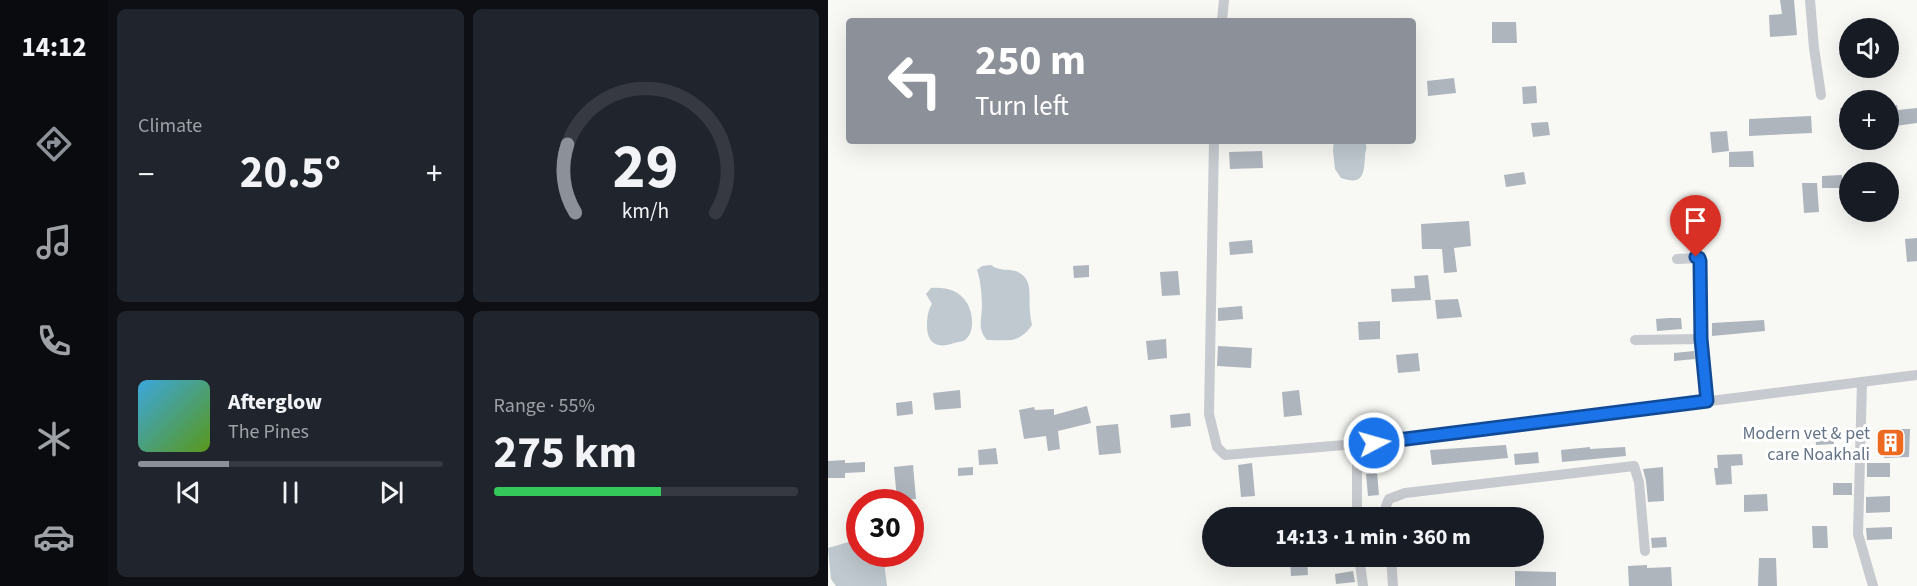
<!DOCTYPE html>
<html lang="en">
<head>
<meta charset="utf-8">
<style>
  body { margin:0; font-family:"Source Sans 3",sans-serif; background:#20242c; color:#f1f3f6; height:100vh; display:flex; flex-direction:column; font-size:22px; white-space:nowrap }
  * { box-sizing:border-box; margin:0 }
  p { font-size:20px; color:#9ea1a6 }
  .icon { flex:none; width:33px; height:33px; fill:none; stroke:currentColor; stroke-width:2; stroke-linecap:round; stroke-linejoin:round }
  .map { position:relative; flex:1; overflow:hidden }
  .side { display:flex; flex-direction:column; gap:9px; padding:9px; background:#0d0f14; width:720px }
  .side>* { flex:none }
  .banner { position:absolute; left:18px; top:18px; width:570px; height:126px; border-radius:6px; box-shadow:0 6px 24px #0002; background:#8c9099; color:#fff; overflow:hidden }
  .controls { position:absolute; left:1011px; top:18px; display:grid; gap:12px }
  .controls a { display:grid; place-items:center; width:60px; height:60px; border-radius:50%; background:#171b24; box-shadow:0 6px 24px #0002; font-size:30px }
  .speed { position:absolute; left:18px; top:489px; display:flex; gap:12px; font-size:30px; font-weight:700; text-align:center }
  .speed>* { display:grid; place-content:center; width:78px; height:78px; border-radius:50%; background:#171b24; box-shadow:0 6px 24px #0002; line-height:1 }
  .speed .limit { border:9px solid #d22; background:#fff; color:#111 }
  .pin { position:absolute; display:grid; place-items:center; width:51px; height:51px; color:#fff; margin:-62px -26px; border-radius:50% 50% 50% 0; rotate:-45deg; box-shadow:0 0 6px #0007 }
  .pin .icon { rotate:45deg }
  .me { position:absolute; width:66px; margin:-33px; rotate:84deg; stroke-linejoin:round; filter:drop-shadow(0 0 4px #0008) }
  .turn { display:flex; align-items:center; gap:21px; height:126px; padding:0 30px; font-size:27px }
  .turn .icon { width:78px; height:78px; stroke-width:2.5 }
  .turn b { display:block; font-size:42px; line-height:51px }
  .big { font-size:45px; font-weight:700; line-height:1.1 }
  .side .card { flex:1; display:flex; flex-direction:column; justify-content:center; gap:9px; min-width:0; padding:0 21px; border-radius:9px; background:#20242c }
  .side .dial { align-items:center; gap:0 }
  .dial svg { height:156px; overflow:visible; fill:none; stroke:#363941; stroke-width:7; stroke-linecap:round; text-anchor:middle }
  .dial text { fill:#f1f3f6; stroke:none }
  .song { display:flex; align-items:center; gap:18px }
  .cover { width:72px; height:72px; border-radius:9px; background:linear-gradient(135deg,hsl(200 70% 55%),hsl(90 70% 35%)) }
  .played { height:6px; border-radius:3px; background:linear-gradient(90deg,#8c9099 30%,#363941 30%) }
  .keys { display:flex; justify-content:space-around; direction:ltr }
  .heat { display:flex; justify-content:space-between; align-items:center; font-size:33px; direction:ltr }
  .charge { height:9px; border-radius:4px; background:linear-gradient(90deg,#34c759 55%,#363941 0) }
  .side .tiles { flex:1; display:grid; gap:9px; grid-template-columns:repeat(2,1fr) }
  .trip { position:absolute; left:374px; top:507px; width:342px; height:60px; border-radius:30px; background:#171b24; box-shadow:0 6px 24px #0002; font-weight:700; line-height:60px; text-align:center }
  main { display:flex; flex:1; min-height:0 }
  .tabs { display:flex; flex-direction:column; width:108px; justify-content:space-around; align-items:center; background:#090b0e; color:#9ea1a6 }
  .tabs .icon { width:42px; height:42px }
  .tabs .selected { color:#8c9099 }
  .tabs b { font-size:27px; color:#f1f3f6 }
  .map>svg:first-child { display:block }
  .water { fill:#bfc9cf }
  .building { fill:#aeb5bc }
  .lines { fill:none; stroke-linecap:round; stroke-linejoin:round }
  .minor { stroke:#c7cace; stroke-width:10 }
  .route-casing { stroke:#114b97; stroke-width:15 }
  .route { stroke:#1a73e8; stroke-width:10 }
  .labels { text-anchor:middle; stroke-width:6; stroke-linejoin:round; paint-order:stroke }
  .poi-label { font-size:18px; fill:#657488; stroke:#fff; text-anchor:end }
</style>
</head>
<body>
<main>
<nav class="tabs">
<b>14:12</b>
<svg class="icon selected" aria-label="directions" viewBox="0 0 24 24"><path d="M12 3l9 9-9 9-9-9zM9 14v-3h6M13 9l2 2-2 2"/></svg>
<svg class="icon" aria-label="music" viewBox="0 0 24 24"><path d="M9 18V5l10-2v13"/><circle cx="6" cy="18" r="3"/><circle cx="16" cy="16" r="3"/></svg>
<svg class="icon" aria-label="phone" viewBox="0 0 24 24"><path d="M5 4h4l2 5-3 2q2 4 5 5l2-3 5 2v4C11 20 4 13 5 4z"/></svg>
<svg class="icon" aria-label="climate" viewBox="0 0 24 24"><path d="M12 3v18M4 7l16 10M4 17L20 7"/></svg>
<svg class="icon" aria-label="car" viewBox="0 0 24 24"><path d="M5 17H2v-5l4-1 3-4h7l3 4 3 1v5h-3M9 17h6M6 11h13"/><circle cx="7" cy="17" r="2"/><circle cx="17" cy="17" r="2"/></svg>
</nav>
<section class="side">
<div class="tiles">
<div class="card"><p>Climate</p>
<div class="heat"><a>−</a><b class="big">20.5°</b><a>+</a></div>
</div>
<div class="card dial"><svg viewBox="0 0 100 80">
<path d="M14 69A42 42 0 1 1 86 69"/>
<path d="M14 69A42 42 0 0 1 10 34" stroke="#8c9099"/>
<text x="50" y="56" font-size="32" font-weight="700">29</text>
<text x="50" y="72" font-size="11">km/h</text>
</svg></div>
<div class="card">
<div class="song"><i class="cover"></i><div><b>Afterglow</b><p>The Pines</p></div></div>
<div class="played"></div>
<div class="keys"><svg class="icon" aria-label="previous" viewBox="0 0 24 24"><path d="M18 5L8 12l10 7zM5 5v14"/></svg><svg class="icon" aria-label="pause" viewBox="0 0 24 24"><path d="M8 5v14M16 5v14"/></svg><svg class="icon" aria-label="next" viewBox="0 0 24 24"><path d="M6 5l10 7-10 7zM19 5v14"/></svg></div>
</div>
<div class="card"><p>Range · 55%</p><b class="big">275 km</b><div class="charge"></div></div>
</div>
</section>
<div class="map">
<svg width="1089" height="586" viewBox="0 0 1089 586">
  <rect width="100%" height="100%" fill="#f8f8f5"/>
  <g class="water">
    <path d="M506,141H536C540,147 538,149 537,155C536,173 536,186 513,178L507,169L505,150Z"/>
    <path d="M163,265C172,272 181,268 190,272C206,280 200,297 202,311C202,316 203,320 204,325C191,344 180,340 159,340C150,330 153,321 154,308C154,297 153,281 149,270L154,266Z"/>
    <path d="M103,288C118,287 131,290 139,303C145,313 148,335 135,341C132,342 129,342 126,343C110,349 99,344 99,326C99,318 100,310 104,304L98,294Z"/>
    <polygon points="31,539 32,554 55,554 59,586 8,586 3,579 0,548"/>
  </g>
  <g class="building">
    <polygon points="952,0 966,0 969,35 942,37 941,15 954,14"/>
    <polygon points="664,22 688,22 689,43 664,43"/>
    <polygon points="626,78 628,93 600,96 599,81"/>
    <polygon points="708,86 709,103 695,104 694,87"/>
    <polygon points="1069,105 1070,110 1089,108 1089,123 1060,127 1060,106"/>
    <polygon points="1022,107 1022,130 1014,130 1012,108"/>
    <polygon points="983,116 984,133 921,136 921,119"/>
    <polygon points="720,122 722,135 705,137 703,123"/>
    <polygon points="899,131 901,151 884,153 882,132"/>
    <polygon points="434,151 435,168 402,169 401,152"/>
    <polygon points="925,151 926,167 901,167 901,152"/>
    <polygon points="696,172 698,184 678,187 676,175"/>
    <polygon points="1014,175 1015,188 994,188 994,176"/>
    <polygon points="974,183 989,183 991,212 976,213"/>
    <polygon points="641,221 643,246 626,248 629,272 616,273 614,249 594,249 593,224"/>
    <polygon points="1089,238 1089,261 1079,262 1077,239"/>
    <polygon points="424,240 425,253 402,255 401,242"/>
    <polygon points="261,265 261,277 246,278 245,266"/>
    <polygon points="350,271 352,295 334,296 332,272"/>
    <polygon points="600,275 603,300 564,302 563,289 587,288 586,276"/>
    <polygon points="630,299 634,317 609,319 607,300"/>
    <polygon points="414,306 415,319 390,321 390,308"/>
    <polygon points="841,318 853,318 854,329 829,331 828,319"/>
    <polygon points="936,320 937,331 884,336 884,323"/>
    <polygon points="552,321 552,339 531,340 530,322"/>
    <polygon points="338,339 339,358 320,360 318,341"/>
    <polygon points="390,346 424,348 423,368 389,366"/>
    <polygon points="866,351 867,359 846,361 846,353"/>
    <polygon points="590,353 592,371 570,373 568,355"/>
    <polygon points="132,390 133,408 107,410 105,393"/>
    <polygon points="471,390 474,415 456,417 454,392"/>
    <polygon points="84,401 85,414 69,416 68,403"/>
    <polygon points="259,406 263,423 230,431 232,449 220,451 218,436 196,439 191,410 206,407 207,410 226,409 226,415"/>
    <polygon points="362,413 363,426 343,428 342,415"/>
    <polygon points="290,424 293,453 271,455 268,426"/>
    <polygon points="1055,429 1082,429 1081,457 1056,458"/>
    <polygon points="1005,431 1006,444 988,445 987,432"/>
    <polygon points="678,445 680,458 604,465 602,450"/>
    <polygon points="762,447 762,449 797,447 798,456 734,462 733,450"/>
    <polygon points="168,448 170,464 151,465 150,450"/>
    <polygon points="558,450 559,460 548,461 551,495 540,496 538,474 541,474 539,451"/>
    <polygon points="710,452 711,463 687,465 686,454"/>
    <polygon points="914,454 915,465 903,466 904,484 888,485 886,468 890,468 889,455"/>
    <polygon points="17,460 17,463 37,462 37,472 17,473 17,478 0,478 0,461"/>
    <polygon points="424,463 427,496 413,497 410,465"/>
    <rect x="1039" y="463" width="23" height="14"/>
    <polygon points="85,465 88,499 69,500 66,467"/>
    <polygon points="145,467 145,475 130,476 130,468"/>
    <polygon points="835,467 836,501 820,502 818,481 815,469"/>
    <rect x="1005" y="483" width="19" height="12"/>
    <polygon points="939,494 940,511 916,512 916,495"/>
    <polygon points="1062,496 1062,512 1038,513 1038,497"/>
    <polygon points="984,526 999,526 1000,548 985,548"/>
    <polygon points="1064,527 1064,539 1039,540 1038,528"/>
    <polygon points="838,537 839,547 824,548 823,538"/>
    <polygon points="931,558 948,558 949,586 930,586"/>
    <polygon points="479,559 480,575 463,576 462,560"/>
    <polygon points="819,565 819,568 843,567 844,586 801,586 800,566"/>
    <polygon points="525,571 527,582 508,584 507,574"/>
    <polygon points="687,571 728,572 728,586 687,586"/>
  </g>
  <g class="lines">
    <g class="minor">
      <polyline points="982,0 986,48 993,95"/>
      <polyline points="394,21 396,0"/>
      <polyline points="386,141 381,414 389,447 397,455 564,441 1089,375"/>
      <polyline points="849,259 871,258 872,261 873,339 879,401"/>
      <polyline points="807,340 873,339"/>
      <polyline points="1034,382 1030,534 1045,586"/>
      <polyline points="529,518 529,444"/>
      <polyline points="559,518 558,506 561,499 577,493 806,466 811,482 817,551"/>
      <polyline points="531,556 535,586"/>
      <polyline points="563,556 565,586"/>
    </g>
  </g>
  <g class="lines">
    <defs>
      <polyline id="route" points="546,443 879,401 873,339 872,261 871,258 868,257"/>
    </defs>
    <use href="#route" class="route-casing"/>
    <use href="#route" class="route"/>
  </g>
  <defs>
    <symbol id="building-square" viewBox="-11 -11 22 22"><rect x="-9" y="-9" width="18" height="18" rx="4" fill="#ed6920" stroke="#fff"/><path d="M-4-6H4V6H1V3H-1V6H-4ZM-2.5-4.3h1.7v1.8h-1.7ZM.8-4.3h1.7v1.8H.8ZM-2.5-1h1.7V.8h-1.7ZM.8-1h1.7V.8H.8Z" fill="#fff"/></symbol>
  </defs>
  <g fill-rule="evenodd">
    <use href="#building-square" x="1046" y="426" width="33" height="33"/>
  </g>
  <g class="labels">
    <g class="poi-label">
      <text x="1042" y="439">Modern vet &amp; pet<tspan x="1042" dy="21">care Noakhali</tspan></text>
    </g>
  </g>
</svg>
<div class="controls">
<a><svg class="icon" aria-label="sound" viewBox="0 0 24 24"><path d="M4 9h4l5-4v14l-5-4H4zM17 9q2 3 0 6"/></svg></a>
<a>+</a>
<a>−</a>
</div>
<div class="speed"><div class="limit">30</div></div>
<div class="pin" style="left:868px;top:257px;background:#d93025"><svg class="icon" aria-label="arrive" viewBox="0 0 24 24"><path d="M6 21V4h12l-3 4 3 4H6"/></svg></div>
<svg class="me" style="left:546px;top:443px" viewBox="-20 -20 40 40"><circle r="17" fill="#1a73e8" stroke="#fff" stroke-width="3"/><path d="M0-11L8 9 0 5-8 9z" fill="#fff"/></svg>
<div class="trip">14:13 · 1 min · 360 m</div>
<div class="banner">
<div class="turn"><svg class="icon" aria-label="left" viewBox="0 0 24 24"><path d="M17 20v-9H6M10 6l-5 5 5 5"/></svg><div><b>250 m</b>Turn left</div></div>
</div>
</div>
</main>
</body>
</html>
